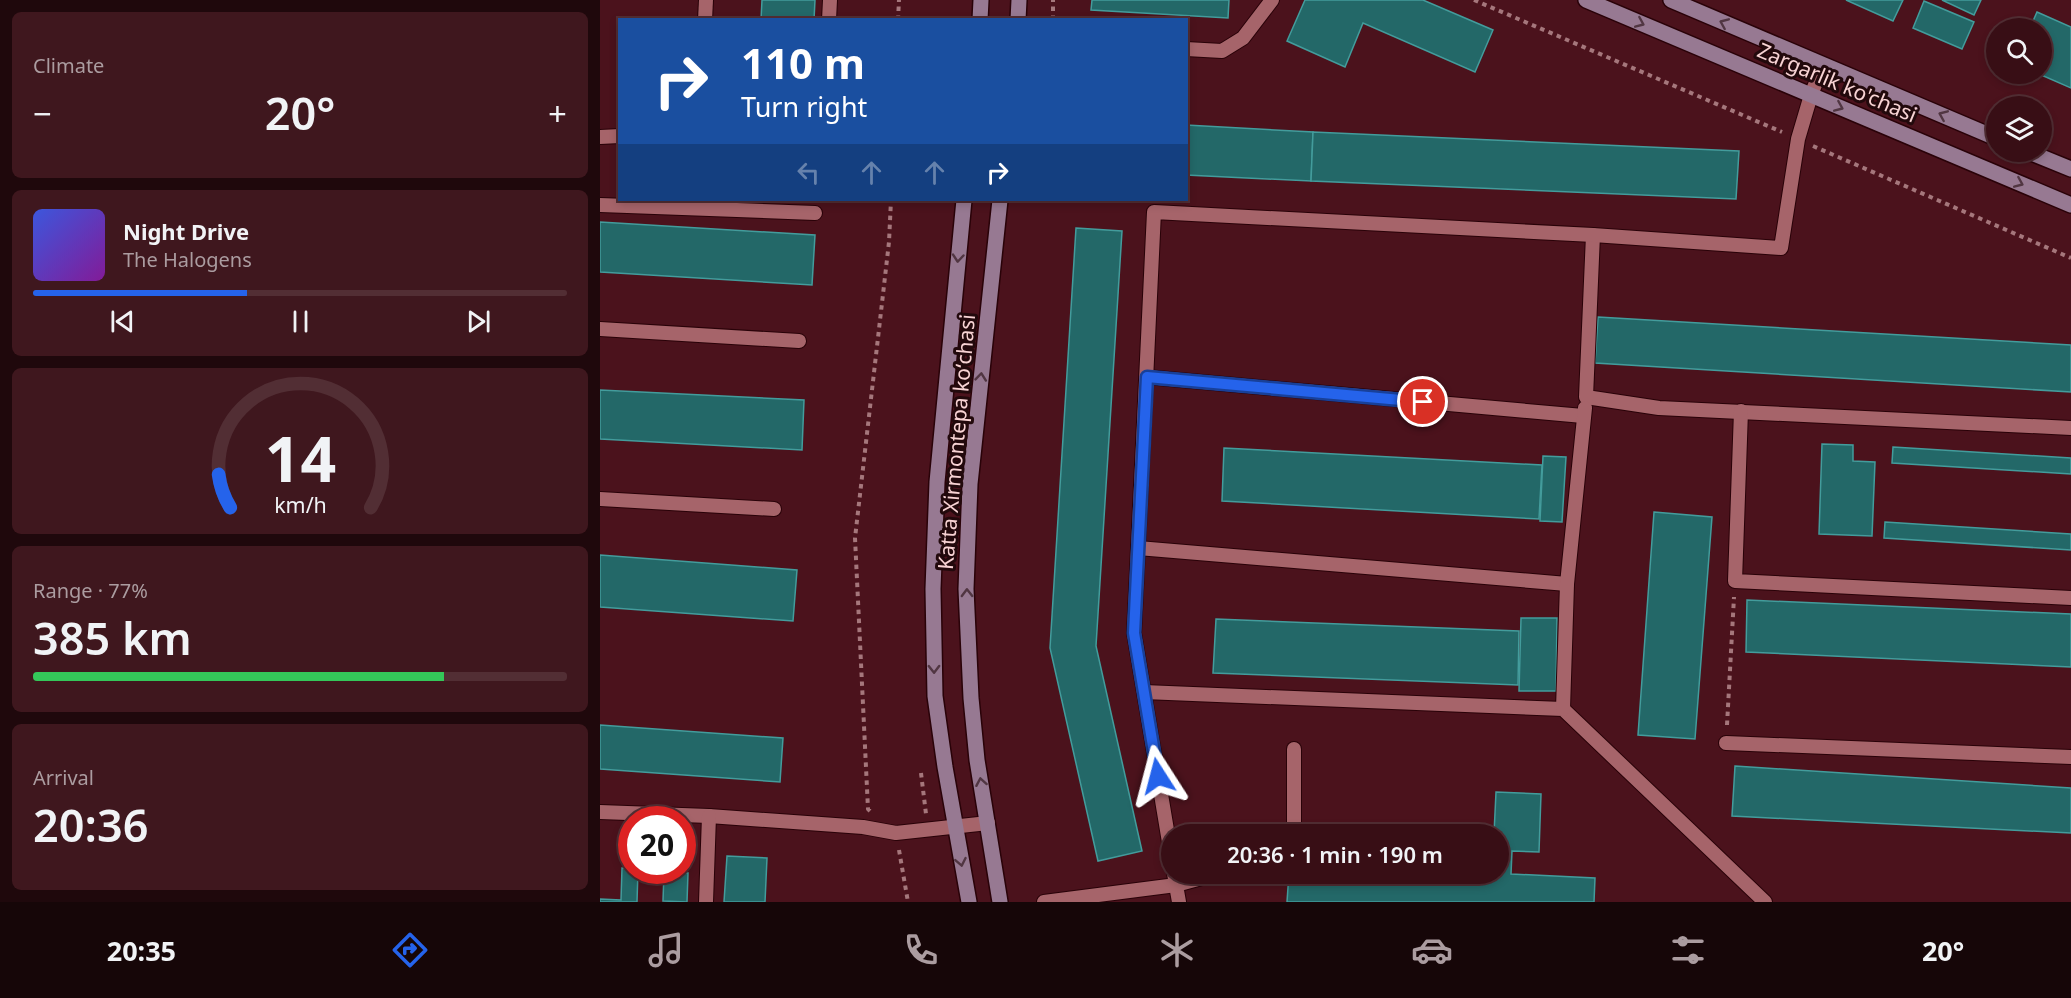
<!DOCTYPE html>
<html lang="en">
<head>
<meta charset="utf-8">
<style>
  body { margin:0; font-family:"Noto Sans",sans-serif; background:#3f171e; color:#f1f3f6; height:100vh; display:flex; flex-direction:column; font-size:22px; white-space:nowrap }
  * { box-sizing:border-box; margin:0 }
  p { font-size:20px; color:#ab9ca0 }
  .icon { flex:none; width:33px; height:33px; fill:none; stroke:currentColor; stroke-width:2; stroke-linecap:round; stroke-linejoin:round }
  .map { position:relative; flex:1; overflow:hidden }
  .details { display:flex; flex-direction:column; gap:12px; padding:12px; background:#1f080c; width:600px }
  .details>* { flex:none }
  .banner { position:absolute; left:18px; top:18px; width:570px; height:183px; border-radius:0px; box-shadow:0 3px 9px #0003,0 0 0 2px #522e34; background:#1a4fa0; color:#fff; overflow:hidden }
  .fabs { position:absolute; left:1386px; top:18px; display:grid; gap:12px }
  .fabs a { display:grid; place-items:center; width:66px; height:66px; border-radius:50%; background:#380e15; box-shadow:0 3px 9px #0003,0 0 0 2px #522e34; font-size:30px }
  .speed { position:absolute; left:18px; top:806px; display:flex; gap:12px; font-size:30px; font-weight:700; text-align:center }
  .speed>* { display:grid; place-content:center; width:78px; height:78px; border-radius:50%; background:#380e15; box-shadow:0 3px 9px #0003,0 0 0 2px #522e34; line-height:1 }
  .speed .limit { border:9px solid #d22; background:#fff; color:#111 }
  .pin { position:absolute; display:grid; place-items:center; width:51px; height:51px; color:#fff; margin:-26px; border:3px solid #fff; border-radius:50%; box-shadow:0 2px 6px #0007 }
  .me { position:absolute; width:66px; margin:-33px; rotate:351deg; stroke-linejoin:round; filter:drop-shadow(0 0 4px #0008) }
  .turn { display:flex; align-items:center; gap:21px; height:126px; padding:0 24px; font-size:27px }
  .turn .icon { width:78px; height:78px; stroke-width:2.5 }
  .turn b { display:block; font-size:42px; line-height:51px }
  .lanes { display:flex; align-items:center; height:57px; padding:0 24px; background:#0003; justify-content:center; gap:30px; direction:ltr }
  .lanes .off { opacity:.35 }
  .big { font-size:45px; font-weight:600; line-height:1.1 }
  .details .widget { flex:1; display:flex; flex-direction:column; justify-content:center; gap:9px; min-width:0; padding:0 21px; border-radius:9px; background:#3f171e }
  .details .dial { align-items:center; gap:0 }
  .dial svg { height:156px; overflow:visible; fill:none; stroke:#522e34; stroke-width:7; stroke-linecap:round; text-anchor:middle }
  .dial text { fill:#f1f3f6; stroke:none }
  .song { display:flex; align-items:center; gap:18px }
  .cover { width:72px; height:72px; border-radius:9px; background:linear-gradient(135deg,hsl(230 70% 55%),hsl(290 70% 35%)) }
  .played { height:6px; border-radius:3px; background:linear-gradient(90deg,#2563eb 40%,#522e34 40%) }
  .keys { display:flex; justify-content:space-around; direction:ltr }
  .heat { display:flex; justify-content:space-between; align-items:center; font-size:33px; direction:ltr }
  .charge { height:9px; border-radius:4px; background:linear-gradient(90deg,#34c759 77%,#522e34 0) }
  .trip { position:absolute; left:561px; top:824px; width:348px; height:60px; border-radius:30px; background:#380e15; box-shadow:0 3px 9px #0003,0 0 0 2px #522e34; font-weight:600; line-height:60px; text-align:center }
  .dock { display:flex; height:96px; justify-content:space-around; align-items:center; background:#160608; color:#ab9ca0 }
  .dock .icon { width:42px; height:42px }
  .dock .active { color:#2563eb }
  .dock b { font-size:27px; color:#f1f3f6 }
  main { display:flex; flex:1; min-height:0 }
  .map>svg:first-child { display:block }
  .building { fill:#236868; stroke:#439c9c; stroke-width:1.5 }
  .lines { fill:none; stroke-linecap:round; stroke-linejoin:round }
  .service-casing { stroke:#290208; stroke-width:16 }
  .secondary-casing { stroke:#290208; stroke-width:18 }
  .path { stroke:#a5777c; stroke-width:4; stroke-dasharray:4.5 4.5; stroke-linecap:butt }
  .service { stroke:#a6646a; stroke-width:14 }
  .secondary { stroke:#977992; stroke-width:15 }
  .oneway { stroke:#513642 }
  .route-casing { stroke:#184099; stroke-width:15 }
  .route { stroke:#2563eb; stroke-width:10 }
  .labels { text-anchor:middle; stroke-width:6; stroke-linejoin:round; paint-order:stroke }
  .street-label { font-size:21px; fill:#f8d3d4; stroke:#22090c }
</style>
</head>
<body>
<main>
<section class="details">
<div class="widget"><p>Climate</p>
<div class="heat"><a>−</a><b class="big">20°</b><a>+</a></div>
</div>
<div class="widget">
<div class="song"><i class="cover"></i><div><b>Night Drive</b><p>The Halogens</p></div></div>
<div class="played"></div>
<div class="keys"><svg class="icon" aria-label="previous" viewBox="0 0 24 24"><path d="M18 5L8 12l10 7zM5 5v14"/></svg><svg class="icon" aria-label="pause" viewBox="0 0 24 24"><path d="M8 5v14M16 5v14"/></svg><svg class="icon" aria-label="next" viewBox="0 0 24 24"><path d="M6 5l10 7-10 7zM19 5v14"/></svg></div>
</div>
<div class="widget dial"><svg viewBox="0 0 100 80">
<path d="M14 69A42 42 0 1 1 86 69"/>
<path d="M14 69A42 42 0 0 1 8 52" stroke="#2563eb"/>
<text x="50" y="56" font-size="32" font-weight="700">14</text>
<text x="50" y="72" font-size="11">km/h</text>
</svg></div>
<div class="widget"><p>Range · 77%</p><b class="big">385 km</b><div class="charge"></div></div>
<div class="widget"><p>Arrival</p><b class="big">20:36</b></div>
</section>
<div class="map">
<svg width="1471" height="902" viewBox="0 0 1471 902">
  <rect width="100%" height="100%" fill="#4b121c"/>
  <g class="building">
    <polygon points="162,0 215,0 214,20 161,20"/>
    <polygon points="492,0 629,0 628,18 491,10"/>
    <polygon points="705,0 823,0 893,30 875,72 763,23 745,67 687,41"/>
    <polygon points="1246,0 1303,0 1293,21"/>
    <polygon points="1342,0 1381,0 1374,15"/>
    <polygon points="1324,1 1374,22 1362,49 1313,28"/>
    <polygon points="1437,12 1471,27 1471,88 1439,74 1442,74 1442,28 1430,28"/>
    <polygon points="586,125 713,132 711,181 586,175"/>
    <polygon points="713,132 1139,151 1136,199 711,181"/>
    <polygon points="0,222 215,235 212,285 0,272"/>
    <polygon points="476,228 522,231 496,646 542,851 498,861 450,648"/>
    <polygon points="998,317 1471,345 1471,392 995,363"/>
    <polygon points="0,390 204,400 202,450 0,439"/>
    <polygon points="1222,444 1253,445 1253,461 1275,462 1272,536 1219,534"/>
    <polygon points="1293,447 1471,458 1471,474 1292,463"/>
    <polygon points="624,448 942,465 939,519 622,501"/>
    <polygon points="943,456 966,457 962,522 940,521"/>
    <polygon points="1054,512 1112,517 1095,739 1038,735"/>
    <polygon points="1285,522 1471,534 1471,550 1284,538"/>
    <polygon points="0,555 197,570 193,621 0,607"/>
    <polygon points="1147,600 1471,614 1471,667 1146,652"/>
    <polygon points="921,618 957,618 956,691 919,691"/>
    <polygon points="616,619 919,631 918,685 613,673"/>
    <polygon points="0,725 183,738 180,782 0,769"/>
    <polygon points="1135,766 1471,788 1471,833 1132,816"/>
    <polygon points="896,792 941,794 939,852 912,851 911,874 995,878 994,902 687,902 689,873 898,873 898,834 894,834"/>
    <polygon points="127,856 167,858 165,902 124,902"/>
    <polygon points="22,868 38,870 37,902 0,902 0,899 21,900"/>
    <polygon points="64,872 88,873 87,902 63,901"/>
  </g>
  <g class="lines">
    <defs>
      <g id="service">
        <polyline points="105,20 106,0"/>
        <polyline points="229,20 230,0"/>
        <polyline points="586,49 622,51 643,38 672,0"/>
        <polyline points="0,137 20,136"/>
        <polyline points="0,205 215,213"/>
        <polyline points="993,235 986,397 1059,408 1471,428"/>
        <polyline points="0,329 199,341"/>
        <polyline points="547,377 983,416"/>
        <polyline points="1141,411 1135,581 1471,598"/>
        <polyline points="0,499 174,509"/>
        <polyline points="538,548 967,584"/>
        <polyline points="544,692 963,709 1165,902"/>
        <polyline points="963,709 967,584 985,408"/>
        <polyline points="1126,743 1471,757"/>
        <polyline points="694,749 694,834"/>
        <polyline points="0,812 109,816 263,827 296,833 388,823"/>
        <polyline points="572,860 534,633 554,212 993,235 1181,248 1198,139 1211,95 1223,65"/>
        <polyline points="106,902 109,816"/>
        <polyline points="444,902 576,885 574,873"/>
        <polyline points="579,902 576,885 620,873"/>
      </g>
      <g id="secondary">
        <polyline points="986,0 1471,205"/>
        <polyline points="1071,0 1396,138"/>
        <polyline points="380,20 381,0"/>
        <polyline points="418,20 419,0"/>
        <polyline points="1429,152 1471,169"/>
        <polyline points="364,200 337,482 333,589 335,696 345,767 369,902"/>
        <polyline points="400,902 377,760 371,698 366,589 370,484 400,200"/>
      </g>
    </defs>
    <use href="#service" class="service-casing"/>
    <use href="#secondary" class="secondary-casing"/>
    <g class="path">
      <polyline points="874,0 1182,132"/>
      <polyline points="298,20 299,0"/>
      <polyline points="453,20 453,0"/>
      <polyline points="1213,146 1471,258"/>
      <polyline points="1127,725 1134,597"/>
      <polyline points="321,773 326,814"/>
      <polyline points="270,811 268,809 255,538 289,242 291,200"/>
      <polyline points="299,850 308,902"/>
    </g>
    <use href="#service" class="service"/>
    <use href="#secondary" class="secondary"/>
  </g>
  <defs><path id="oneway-chevron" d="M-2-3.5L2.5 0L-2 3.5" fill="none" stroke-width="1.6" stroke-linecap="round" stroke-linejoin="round" transform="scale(1.5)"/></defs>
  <g class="oneway">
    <use href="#oneway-chevron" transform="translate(1040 23) rotate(23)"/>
    <use href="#oneway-chevron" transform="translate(1124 23) rotate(-157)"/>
    <use href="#oneway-chevron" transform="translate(1239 107) rotate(23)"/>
    <use href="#oneway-chevron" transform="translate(1343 115) rotate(-157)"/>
    <use href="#oneway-chevron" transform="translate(1419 183) rotate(23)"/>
    <use href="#oneway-chevron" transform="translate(358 258) rotate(95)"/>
    <use href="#oneway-chevron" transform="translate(381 377) rotate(-84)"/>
    <use href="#oneway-chevron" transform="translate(367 593) rotate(-91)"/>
    <use href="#oneway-chevron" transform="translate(334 669) rotate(89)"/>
    <use href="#oneway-chevron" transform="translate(381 782) rotate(-100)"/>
    <use href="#oneway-chevron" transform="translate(361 862) rotate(79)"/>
  </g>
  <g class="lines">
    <defs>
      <polyline id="route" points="558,776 534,633 547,377 823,402"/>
    </defs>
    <use href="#route" class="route-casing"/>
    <use href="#route" class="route"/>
  </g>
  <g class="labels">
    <g class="street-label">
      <text transform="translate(1237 83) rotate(23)" y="7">Zargarlik ko'chasi</text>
      <text transform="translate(357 442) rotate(-85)" y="7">Katta Xirmontepa koʻchasi</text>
    </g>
  </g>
</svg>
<div class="fabs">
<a><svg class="icon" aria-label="search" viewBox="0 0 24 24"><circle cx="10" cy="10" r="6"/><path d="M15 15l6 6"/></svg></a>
<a><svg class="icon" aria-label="layers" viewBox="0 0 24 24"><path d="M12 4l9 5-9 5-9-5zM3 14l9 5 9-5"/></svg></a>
</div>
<div class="speed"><div class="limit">20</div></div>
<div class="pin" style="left:823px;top:402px;background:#d93025"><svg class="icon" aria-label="arrive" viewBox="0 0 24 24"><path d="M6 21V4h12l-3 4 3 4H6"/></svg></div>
<svg class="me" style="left:558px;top:776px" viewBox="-20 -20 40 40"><path d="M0-17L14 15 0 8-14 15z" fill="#2563eb" stroke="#fff" stroke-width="4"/></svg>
<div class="trip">20:36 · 1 min · 190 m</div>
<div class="banner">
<div class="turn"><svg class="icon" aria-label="right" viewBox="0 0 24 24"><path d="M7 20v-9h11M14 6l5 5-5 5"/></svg><div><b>110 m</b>Turn right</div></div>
<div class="lanes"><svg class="icon off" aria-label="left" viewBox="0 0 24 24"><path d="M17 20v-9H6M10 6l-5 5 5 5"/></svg><svg class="icon off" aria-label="ahead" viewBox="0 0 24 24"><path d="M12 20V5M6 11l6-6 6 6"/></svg><svg class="icon off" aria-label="ahead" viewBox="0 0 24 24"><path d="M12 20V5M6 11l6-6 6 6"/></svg><svg class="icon" aria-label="right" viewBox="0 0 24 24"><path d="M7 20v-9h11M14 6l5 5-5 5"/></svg></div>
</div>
</div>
</main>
<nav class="dock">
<b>20:35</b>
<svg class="icon active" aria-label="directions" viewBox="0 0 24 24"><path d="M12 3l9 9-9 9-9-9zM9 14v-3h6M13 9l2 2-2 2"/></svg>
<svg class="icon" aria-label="music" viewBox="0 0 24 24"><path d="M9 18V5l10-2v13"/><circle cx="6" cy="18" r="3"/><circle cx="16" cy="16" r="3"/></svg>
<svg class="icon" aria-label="phone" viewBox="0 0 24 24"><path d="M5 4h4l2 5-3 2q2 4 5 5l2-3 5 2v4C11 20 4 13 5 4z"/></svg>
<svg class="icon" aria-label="climate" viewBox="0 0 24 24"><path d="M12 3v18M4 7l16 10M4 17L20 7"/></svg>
<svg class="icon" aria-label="car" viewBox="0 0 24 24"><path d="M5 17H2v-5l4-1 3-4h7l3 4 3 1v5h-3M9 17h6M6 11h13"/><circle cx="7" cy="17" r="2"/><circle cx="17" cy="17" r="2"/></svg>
<svg class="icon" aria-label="filters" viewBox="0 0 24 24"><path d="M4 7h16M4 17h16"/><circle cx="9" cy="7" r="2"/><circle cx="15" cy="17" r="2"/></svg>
<b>20°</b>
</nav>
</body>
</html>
